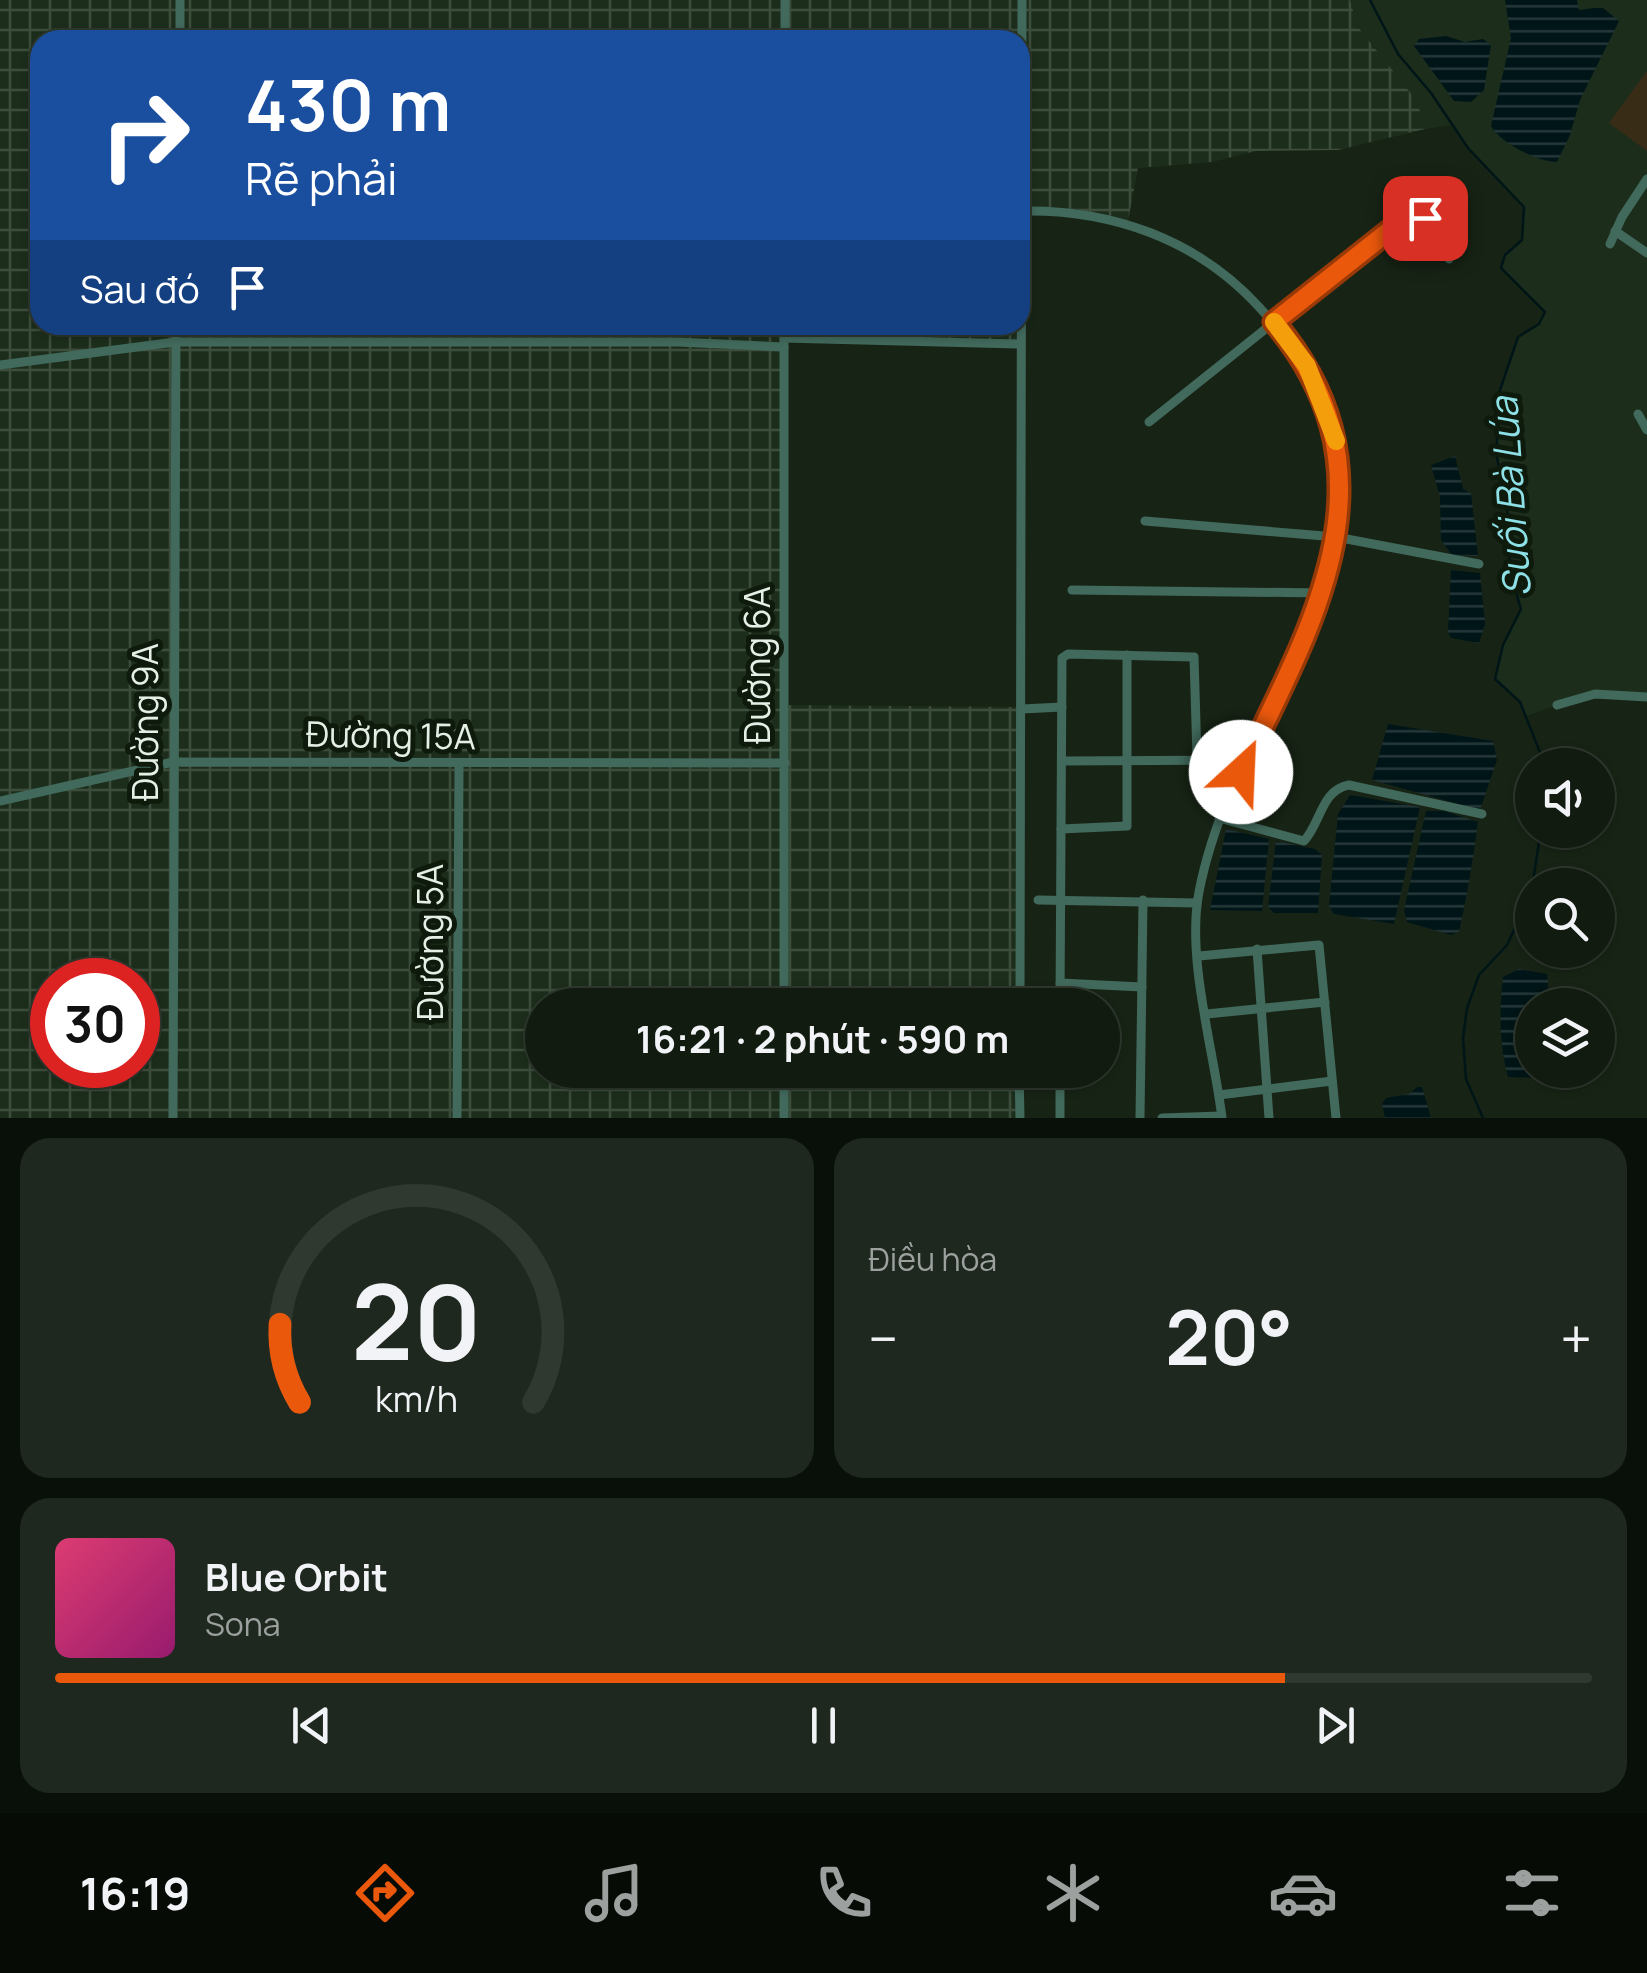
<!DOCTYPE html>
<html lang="vi">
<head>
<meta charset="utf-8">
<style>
  body { margin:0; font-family:Manrope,sans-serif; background:#1e281e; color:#f1f3f6; height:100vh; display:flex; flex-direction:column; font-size:38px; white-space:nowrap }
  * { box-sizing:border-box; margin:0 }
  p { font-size:32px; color:#9ca19f }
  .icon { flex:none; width:55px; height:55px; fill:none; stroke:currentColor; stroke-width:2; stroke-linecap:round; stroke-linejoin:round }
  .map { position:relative; height:1118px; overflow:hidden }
  .details { display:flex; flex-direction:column; gap:20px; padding:20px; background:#090f09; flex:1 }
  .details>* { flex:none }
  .hud { position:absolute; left:30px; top:30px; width:1000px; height:305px; border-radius:30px; box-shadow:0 2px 8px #0004,0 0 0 2px #303930; background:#1a4fa0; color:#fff; overflow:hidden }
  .controls { position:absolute; left:1515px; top:748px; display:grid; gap:20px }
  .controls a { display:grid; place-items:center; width:100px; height:100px; border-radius:50%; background:#111b10; box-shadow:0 2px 8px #0004,0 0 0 2px #303930; font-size:50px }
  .speed { position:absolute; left:30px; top:958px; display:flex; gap:20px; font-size:50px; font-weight:700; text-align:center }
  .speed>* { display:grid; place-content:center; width:130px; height:130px; border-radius:50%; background:#111b10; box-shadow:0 2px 8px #0004,0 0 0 2px #303930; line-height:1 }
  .speed .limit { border:15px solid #d22; background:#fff; color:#111 }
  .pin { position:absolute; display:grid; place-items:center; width:85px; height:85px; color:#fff; margin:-42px; border-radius:20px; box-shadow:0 5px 15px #0006 }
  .me { position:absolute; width:110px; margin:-55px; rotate:25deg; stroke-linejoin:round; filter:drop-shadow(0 0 8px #0008) }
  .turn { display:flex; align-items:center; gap:35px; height:210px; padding:0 50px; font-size:45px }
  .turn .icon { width:130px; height:130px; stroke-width:2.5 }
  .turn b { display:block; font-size:70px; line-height:85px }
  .then { display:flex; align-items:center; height:95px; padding:0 50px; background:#0003; gap:20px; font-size:38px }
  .big { font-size:75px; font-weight:700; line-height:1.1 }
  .details .tile { flex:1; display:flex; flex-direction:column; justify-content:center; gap:15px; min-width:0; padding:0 35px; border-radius:30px; background:#1e281e }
  .details .dial { align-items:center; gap:0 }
  .dial svg { height:260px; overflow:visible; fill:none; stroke:#303930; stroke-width:7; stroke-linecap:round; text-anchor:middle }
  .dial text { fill:#f1f3f6; stroke:none }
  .song { display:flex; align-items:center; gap:30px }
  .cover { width:120px; height:120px; border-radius:15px; background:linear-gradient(135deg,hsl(340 70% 55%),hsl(320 70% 35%)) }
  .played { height:10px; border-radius:5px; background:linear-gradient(90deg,#ea580c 80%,#303930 80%) }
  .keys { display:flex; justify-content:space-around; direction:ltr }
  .heat { display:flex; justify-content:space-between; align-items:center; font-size:55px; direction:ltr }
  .details .tiles { flex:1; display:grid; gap:20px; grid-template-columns:1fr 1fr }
  .tile:last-child { grid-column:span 2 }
  .trip { position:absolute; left:525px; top:988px; width:595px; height:100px; border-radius:50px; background:#111b10; box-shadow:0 2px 8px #0004,0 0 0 2px #303930; font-weight:700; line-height:100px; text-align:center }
  .menu { display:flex; height:160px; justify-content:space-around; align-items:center; background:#070b06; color:#9ca19f }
  .menu .icon { width:70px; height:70px }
  .menu .on { color:#ea580c }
  .menu b { font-size:45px; color:#f1f3f6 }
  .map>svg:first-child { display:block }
  .built { fill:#1c2e1b }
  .industrial { fill:url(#industrial-grid); fill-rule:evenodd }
  .park { fill:#382c16 }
  .water { fill:url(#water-rules) }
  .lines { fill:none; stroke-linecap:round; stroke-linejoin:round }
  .stream { stroke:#001517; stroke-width:2.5 }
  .street { stroke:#41695c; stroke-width:9 }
  .route-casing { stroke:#983908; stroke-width:25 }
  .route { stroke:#ea580c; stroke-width:18 }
  .slow { stroke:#f59e0b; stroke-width:18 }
  .labels { text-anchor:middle; stroke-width:10; stroke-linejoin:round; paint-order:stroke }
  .street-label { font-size:35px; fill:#e6efe5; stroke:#0e1a0c }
  .water-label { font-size:38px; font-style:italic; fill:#8de0e6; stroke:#0e1a0c }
</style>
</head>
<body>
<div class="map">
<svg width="1647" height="1118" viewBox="0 0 1647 1118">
  <defs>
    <pattern id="industrial-grid" width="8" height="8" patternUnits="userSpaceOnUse" patternTransform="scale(2.5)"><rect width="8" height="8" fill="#1c2e1b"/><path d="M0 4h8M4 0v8" fill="none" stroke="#3d4d3c"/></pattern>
    <pattern id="water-rules" width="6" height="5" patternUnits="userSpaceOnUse" patternTransform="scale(2.5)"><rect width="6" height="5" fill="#001517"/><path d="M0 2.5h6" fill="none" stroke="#253739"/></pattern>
  </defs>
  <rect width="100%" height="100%" fill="#172415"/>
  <polygon class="built" points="1350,0 1647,0 1647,694 1593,691 1527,716 1520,702 1495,679 1503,645 1521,609 1509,568 1511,531 1497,457 1497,399 1518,337 1539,324 1544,312 1501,268 1505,255 1522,239 1524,207 1468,148 1453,125 1425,129 1417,101 1357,26"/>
  <g class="industrial">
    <path d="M0,0H1019V40H40V325H1018V341L782,335V705L1019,707L1017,1005H542V1070H1017V1118H0ZM52,980H138V1065H52Z"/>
    <polygon points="1025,0 1350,0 1357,26 1417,101 1425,129 1338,150 1256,151 1212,162 1138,168 1128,221 1076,209 1024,209"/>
  </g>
  <polygon class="park" points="1647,71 1647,151 1609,123"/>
  <g class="water">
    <path d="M1505,0H1577L1579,10L1602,7L1619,21L1580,100L1570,135L1557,162C1538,162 1500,143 1491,126L1511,38Z"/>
    <polygon points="1446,36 1465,42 1483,39 1491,45 1484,90 1471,102 1454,101 1414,46 1419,39"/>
    <polygon points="1455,456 1463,489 1471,493 1478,556 1452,555 1441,540 1440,497 1431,465"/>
    <polygon points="1451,570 1480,573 1485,624 1479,643 1451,638 1448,632"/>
    <polygon points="1388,724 1493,741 1497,760 1480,810 1372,780"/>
    <polygon points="1350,795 1420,807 1394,924 1334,914 1329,906 1338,814"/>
    <path d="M1426,811H1444L1478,822C1473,860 1467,896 1459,932L1451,935L1407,922L1404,910Z"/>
    <polygon points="1226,829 1269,839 1262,911 1210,910"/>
    <polygon points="1276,841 1315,849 1322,855 1318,913 1274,913 1268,907"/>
    <path d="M1519,969L1547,974L1550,1005H1532V1070H1547L1545,1078L1508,1077C1499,1042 1499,1012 1503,977Z"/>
    <polygon points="1417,1087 1422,1087 1431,1118 1385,1118 1382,1104 1386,1098 1409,1094"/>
  </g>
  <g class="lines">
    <g class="stream">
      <polyline points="1370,0 1398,54 1431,93 1468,148 1524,207 1522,240 1505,255 1501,268 1545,312 1539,324 1518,337 1497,399 1497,457 1511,531 1509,568 1521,609 1503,645 1495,679 1520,702 1545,765"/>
      <polyline points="1483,1118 1466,1079 1463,1038 1467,1008 1479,975 1507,945 1531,894 1541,830"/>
    </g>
    <g class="street">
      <polyline points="785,0 785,40"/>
      <polyline points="180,40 180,0"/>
      <path d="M1021,211C1111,209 1197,239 1259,307C1457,519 1240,679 1199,892C1186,958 1214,1051 1222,1118"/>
      <polyline points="1615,231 1647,253"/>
      <polyline points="1610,244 1622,217 1647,179"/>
      <polyline points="784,325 784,1005"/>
      <polyline points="784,338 1021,344"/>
      <polyline points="0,365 175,342 678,342 784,347"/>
      <polyline points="1638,414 1647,430"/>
      <polyline points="1149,422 1403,219 1415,215 1425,218 1449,259"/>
      <polyline points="1145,521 1336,537 1479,564"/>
      <polyline points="1072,590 1323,593"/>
      <polyline points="1557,705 1595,694 1647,697"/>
      <polyline points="1022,709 1062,707"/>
      <polyline points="1062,761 1247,760"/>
      <polyline points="0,801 173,762 785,763"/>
      <path d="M1219,818L1304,841C1321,823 1321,790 1349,785L1482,814"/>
      <polyline points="1061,829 1127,826 1127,655"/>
      <polyline points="1038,900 1197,903"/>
      <polyline points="1257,949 1269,1118"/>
      <polyline points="1199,956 1319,945 1336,1118"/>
      <polyline points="1060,983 1142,987"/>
      <polyline points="1020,1005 1022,0"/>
      <polyline points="1060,1005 1062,658 1068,654 1194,657 1197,758"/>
      <polyline points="1207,1014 1325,1002"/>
      <polyline points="1019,1070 1020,1118"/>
      <polyline points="1060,1070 1060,1118"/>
      <polyline points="1219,1095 1332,1081"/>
      <polyline points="173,1118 176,325"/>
      <polyline points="457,1118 459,765"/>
      <polyline points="784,1118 784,1070"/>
      <polyline points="1140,1118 1143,900"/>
      <polyline points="1162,1118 1221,1116"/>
    </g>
  </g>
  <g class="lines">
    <defs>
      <path id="route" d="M1241,772C1314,621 1402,474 1274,322L1404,219L1416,215L1425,218"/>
    </defs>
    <use href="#route" class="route-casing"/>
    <use href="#route" class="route"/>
    <polyline class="slow" points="1274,322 1307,366 1336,441"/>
  </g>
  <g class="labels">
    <g class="street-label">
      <text transform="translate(758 665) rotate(-90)" y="12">Đường 6A</text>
      <text transform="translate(146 722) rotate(-90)" y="12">Đường 9A</text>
      <text transform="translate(391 736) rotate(1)" y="12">Đường 15A</text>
      <text transform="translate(431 942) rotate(-90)" y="12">Đường 5A</text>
    </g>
    <g class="water-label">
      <text transform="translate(1511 497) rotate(-94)" y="13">Suối Bà Lúa</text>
    </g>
  </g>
</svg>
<div class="controls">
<a><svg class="icon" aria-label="sound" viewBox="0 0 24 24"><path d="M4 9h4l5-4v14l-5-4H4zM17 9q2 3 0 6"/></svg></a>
<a><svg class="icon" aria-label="search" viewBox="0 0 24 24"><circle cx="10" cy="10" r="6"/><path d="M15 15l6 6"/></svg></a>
<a><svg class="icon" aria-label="layers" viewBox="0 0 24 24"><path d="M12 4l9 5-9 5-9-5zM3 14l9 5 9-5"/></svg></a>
</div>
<div class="speed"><div class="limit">30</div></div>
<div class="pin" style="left:1425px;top:218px;background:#d93025"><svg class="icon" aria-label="arrive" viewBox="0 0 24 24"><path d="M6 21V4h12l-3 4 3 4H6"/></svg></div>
<svg class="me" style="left:1241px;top:772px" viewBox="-20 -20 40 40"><circle r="19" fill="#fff"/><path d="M0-13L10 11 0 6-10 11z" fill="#ea580c"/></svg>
<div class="trip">16:21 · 2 phút · 590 m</div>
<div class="hud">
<div class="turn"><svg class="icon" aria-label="right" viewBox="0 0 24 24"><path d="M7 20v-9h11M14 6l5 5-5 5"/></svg><div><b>430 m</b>Rẽ phải</div></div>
<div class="then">Sau đó<svg class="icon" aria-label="arrive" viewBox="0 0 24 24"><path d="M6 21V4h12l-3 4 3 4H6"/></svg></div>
</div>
</div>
<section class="details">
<div class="tiles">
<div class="tile dial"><svg viewBox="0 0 100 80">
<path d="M14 69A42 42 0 1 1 86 69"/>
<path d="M14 69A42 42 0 0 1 8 45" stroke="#ea580c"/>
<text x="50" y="56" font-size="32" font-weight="700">20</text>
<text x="50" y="72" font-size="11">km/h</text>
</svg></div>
<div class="tile"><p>Điều hòa</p>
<div class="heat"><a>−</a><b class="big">20°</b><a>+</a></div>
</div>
<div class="tile">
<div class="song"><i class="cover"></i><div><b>Blue Orbit</b><p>Sona</p></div></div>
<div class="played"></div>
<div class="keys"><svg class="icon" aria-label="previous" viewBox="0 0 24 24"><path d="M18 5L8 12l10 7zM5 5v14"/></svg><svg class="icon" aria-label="pause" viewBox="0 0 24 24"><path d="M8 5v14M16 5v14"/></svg><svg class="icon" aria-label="next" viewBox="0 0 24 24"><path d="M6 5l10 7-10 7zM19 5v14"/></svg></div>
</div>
</div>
</section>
<nav class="menu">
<b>16:19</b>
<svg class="icon on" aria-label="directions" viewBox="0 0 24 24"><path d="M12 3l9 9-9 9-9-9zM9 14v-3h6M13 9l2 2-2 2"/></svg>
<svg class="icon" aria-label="music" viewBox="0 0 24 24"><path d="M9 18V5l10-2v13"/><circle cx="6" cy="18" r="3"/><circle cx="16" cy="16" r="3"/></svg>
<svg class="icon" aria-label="phone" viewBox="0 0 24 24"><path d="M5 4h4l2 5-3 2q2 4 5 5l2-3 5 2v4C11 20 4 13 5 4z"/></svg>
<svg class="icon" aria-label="climate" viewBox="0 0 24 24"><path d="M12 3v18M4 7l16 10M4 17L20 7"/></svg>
<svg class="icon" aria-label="car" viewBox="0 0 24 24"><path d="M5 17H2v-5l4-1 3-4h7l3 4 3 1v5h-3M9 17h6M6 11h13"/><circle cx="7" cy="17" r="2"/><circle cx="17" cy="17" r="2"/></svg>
<svg class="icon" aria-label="filters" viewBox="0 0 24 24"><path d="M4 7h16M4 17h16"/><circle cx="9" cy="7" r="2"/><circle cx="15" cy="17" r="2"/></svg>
</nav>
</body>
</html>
